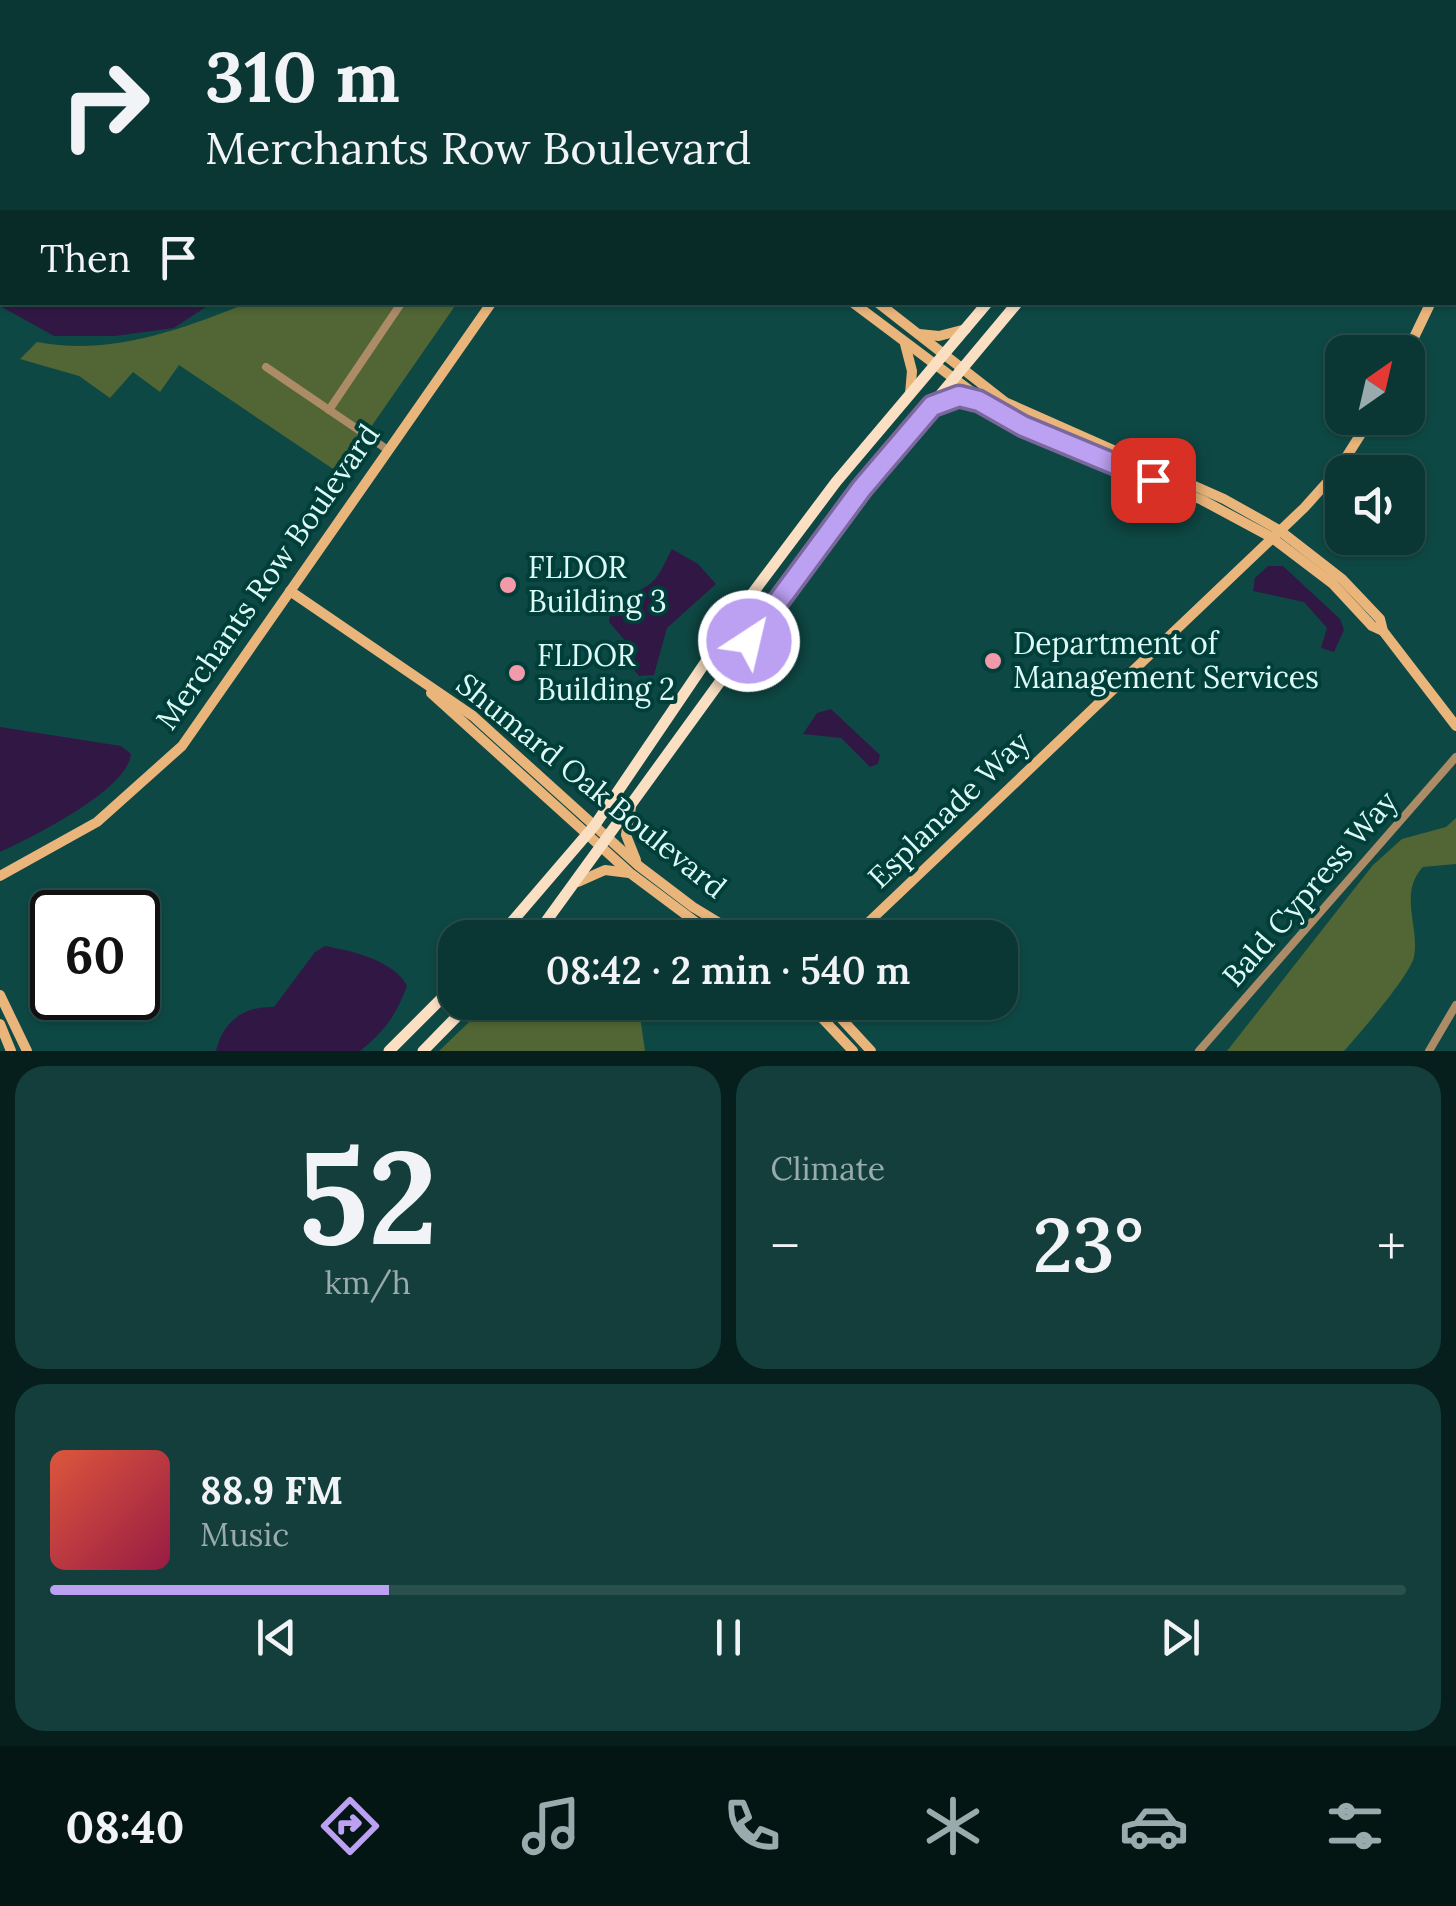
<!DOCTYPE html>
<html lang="en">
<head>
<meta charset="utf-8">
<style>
  body { margin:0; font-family:Lora,serif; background:#133e3b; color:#f1f3f6; height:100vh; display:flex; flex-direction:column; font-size:38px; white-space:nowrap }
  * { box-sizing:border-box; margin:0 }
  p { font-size:32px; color:#99abac }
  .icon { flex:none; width:55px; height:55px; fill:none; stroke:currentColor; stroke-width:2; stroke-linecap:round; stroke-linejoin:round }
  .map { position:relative; height:1051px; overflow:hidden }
  .panel { display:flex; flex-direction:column; gap:15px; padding:15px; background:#061e1c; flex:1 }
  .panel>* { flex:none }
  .hud { position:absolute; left:0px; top:0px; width:1458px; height:305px; box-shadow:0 2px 8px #0004,0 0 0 2px #2a504e; background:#0a3633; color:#f1f3f6; overflow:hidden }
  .needle { width:65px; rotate:34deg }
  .buttons { position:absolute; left:1325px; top:335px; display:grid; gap:20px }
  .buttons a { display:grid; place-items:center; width:100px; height:100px; border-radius:20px; background:#0a3633; box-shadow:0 2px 8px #0004,0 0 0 2px #2a504e; font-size:50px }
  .speed { position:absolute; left:30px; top:890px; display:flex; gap:20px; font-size:50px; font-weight:700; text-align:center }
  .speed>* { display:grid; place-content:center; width:130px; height:130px; border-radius:50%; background:#0a3633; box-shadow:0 2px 8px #0004,0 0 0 2px #2a504e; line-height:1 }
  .speed .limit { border:5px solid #111; border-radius:15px; background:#fff; color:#111 }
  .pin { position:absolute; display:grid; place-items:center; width:85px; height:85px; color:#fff; margin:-42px; border-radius:20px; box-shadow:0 5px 15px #0006 }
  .me { position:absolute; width:110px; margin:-55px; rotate:35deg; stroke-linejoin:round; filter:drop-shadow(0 0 8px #0008) }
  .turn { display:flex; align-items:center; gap:35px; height:210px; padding:0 40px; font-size:45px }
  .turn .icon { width:130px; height:130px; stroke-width:2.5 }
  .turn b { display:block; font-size:70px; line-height:85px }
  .then { display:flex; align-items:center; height:95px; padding:0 40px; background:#0003; gap:20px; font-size:38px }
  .big { font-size:75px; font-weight:600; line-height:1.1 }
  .panel .tile { flex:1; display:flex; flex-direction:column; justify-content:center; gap:15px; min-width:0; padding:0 35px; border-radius:30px; background:#133e3b }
  .panel .dial { align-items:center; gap:0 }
  .dial b { font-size:130px; line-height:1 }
  .song { display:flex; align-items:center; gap:30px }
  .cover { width:120px; height:120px; border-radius:15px; background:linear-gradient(135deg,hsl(10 70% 55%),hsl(340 70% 35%)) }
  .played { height:10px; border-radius:5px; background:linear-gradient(90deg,#bca0f2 25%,#2a504e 25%) }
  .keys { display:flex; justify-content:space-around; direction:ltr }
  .heat { display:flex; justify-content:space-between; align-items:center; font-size:55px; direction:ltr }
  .panel .tiles { flex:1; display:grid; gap:15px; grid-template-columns:1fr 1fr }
  .tile:last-child { grid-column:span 2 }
  .trip { position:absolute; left:438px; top:920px; width:580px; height:100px; border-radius:30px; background:#0a3633; box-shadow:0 2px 8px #0004,0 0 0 2px #2a504e; font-weight:600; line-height:100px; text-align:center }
  .menu { display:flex; height:160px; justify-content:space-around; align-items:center; background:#041614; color:#99abac }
  .menu .icon { width:70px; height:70px }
  .menu .selected { color:#bca0f2 }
  .menu b { font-size:45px; color:#f1f3f6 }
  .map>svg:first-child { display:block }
  .green { fill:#516634 }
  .water { fill:#311844 }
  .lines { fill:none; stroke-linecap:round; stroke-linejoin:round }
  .street { stroke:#ac8b67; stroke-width:8 }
  .secondary { stroke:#eab57b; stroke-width:10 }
  .primary { stroke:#fadfc2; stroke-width:11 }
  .route-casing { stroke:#7a689d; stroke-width:25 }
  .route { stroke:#bca0f2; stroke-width:18 }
  .poi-dot { fill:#f39aaa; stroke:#003e3a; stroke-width:4 }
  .labels { text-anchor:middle; stroke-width:8; stroke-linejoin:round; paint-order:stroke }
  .poi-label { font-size:30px; fill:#defaf6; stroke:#003e3a; text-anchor:start }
  .street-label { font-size:30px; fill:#defaf6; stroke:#003e3a }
</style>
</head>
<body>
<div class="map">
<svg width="1456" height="1051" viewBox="0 0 1456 1051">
  <rect width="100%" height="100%" fill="#0e4844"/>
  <g class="green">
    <polygon points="259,0 825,0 825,2 257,2"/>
    <path d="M248,303H457L339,473L179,365L160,392L133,372L110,398L79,376L20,359L37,342C112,356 179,330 248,303Z"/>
    <path d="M1456,818V864L1423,867C1398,893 1420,927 1414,957C1409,977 1359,1034 1344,1051H1227L1373,865L1402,839L1446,827Z"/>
    <polygon points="490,1002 638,1003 645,1051 439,1051"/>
  </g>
  <g class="water">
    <polygon points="0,0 232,0 2,2 2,302 212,303 174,328 115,336 54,336 0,306"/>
    <path d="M672,549L698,564L716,584L667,628L654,675L639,676L627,661V643L609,622C614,585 637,600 655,579C662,571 667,558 672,549Z"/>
    <polygon points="1268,566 1283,566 1340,619 1344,630 1334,652 1321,648 1327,628 1304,602 1253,591 1255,578"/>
    <polygon points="831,709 880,755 878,764 870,767 841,738 803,734 817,713"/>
    <path d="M0,727L121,746L131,754C128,790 32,837 0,852Z"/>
    <path d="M325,946C353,951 395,961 407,986C397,1014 384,1032 360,1051H216C223,1021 244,1006 274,1007L315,952Z"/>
  </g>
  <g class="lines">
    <g class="street">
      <polyline points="567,0 567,2"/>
      <polyline points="420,2 420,0"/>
      <polyline points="1455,253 1456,253"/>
      <polyline points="266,367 388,450"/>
      <polyline points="329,410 402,302"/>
      <polyline points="1199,1051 1456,757"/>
      <polyline points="1429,1051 1456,1005"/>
    </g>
    <g class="secondary">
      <polyline points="1455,244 1456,241"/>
      <polyline points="852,302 1008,419 1202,500 1271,537 1333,584 1372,626 1383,631"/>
      <polyline points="877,302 1005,402 1224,499 1279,530 1342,579 1380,619 1383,631 1456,726"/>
      <polyline points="919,334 939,336 966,329"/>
      <polyline points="905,344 912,371 910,394"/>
      <polyline points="1407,352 1431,302"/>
      <polyline points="932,406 959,396 973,399"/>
      <polyline points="290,591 473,716 639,866 693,907 744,938"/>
      <polyline points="431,693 630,873 717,938"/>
      <polyline points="631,807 626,835 636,860"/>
      <polyline points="0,876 97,822 182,746 492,302"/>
      <polyline points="578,882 605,870 629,873"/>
      <polyline points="852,938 1304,508 1338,470 1371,418"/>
      <polyline points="0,995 27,1051"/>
      <polyline points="807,1002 853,1051"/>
      <polyline points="826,1002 871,1051"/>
      <polyline points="0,1024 11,1051"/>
    </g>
    <g class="primary">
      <polyline points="1206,2 1207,0"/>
      <polyline points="1236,2 1238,0"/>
      <polyline points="498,938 595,825 749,598 836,482 988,302"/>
      <polyline points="534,938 849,504 1018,302"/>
      <polyline points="389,1051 455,985"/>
      <polyline points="423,1051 471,1002"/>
    </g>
  </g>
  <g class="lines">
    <defs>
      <polyline id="route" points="749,641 862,488 932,406 959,396 979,401 1023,426 1153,480"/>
    </defs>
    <use href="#route" class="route-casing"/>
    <use href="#route" class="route"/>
  </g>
  <g class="poi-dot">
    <circle cx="508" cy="585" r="10"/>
    <circle cx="993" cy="661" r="10"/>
    <circle cx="517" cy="673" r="10"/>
  </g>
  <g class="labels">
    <g class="poi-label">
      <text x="528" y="578">FLDOR<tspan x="528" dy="34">Building 3</tspan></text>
      <text x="1013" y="654">Department of<tspan x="1013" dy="34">Management Services</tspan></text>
      <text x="537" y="666">FLDOR<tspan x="537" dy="34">Building 2</tspan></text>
    </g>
    <g class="street-label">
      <text transform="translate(268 577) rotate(-55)" y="10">Merchants Row Boulevard</text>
      <text transform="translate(591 786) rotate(39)" y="10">Shumard Oak Boulevard</text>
      <text transform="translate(949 810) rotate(-44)" y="10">Esplanade Way</text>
      <text transform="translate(1310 889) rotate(-49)" y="10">Bald Cypress Way</text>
    </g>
  </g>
</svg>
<div class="buttons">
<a><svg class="needle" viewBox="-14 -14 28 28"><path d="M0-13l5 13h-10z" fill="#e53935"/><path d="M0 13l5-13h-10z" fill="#99abac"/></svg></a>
<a><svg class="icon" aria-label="sound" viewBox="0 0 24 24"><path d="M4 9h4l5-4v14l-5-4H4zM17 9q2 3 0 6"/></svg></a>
</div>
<div class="speed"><div class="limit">60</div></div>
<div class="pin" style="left:1153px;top:480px;background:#d93025"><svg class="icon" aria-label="arrive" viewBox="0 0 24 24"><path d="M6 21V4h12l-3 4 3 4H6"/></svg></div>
<svg class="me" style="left:749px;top:641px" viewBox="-20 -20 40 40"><circle r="17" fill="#bca0f2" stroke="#fff" stroke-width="3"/><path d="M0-11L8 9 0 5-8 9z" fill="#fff"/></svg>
<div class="trip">08:42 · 2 min · 540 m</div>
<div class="hud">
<div class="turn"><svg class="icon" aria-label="right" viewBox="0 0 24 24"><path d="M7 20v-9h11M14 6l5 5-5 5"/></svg><div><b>310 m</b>Merchants Row Boulevard</div></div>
<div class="then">Then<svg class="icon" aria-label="arrive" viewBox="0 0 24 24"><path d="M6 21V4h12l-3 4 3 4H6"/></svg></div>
</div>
</div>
<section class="panel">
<div class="tiles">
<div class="tile dial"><b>52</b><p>km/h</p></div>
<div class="tile"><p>Climate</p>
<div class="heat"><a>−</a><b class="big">23°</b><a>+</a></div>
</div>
<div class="tile">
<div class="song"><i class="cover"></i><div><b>88.9 FM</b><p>Music</p></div></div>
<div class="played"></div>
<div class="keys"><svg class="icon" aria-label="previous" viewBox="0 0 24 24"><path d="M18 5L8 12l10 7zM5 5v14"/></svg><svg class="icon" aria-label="pause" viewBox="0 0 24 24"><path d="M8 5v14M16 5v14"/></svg><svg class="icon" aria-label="next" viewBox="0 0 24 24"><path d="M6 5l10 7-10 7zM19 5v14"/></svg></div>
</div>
</div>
</section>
<nav class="menu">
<b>08:40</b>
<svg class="icon selected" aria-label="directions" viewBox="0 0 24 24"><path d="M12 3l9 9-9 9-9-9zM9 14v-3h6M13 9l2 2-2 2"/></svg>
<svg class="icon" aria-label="music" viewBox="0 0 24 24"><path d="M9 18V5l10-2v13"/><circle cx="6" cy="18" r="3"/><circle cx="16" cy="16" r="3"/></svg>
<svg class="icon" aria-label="phone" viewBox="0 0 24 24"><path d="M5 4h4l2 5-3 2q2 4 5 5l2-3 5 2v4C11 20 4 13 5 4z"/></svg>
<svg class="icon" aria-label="climate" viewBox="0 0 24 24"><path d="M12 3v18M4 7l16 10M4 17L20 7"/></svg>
<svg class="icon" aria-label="car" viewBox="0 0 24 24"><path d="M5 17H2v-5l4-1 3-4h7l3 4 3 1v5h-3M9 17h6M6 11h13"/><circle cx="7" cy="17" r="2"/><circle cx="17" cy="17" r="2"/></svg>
<svg class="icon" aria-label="filters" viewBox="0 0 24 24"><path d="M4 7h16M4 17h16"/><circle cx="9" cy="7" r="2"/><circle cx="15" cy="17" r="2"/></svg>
</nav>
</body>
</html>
